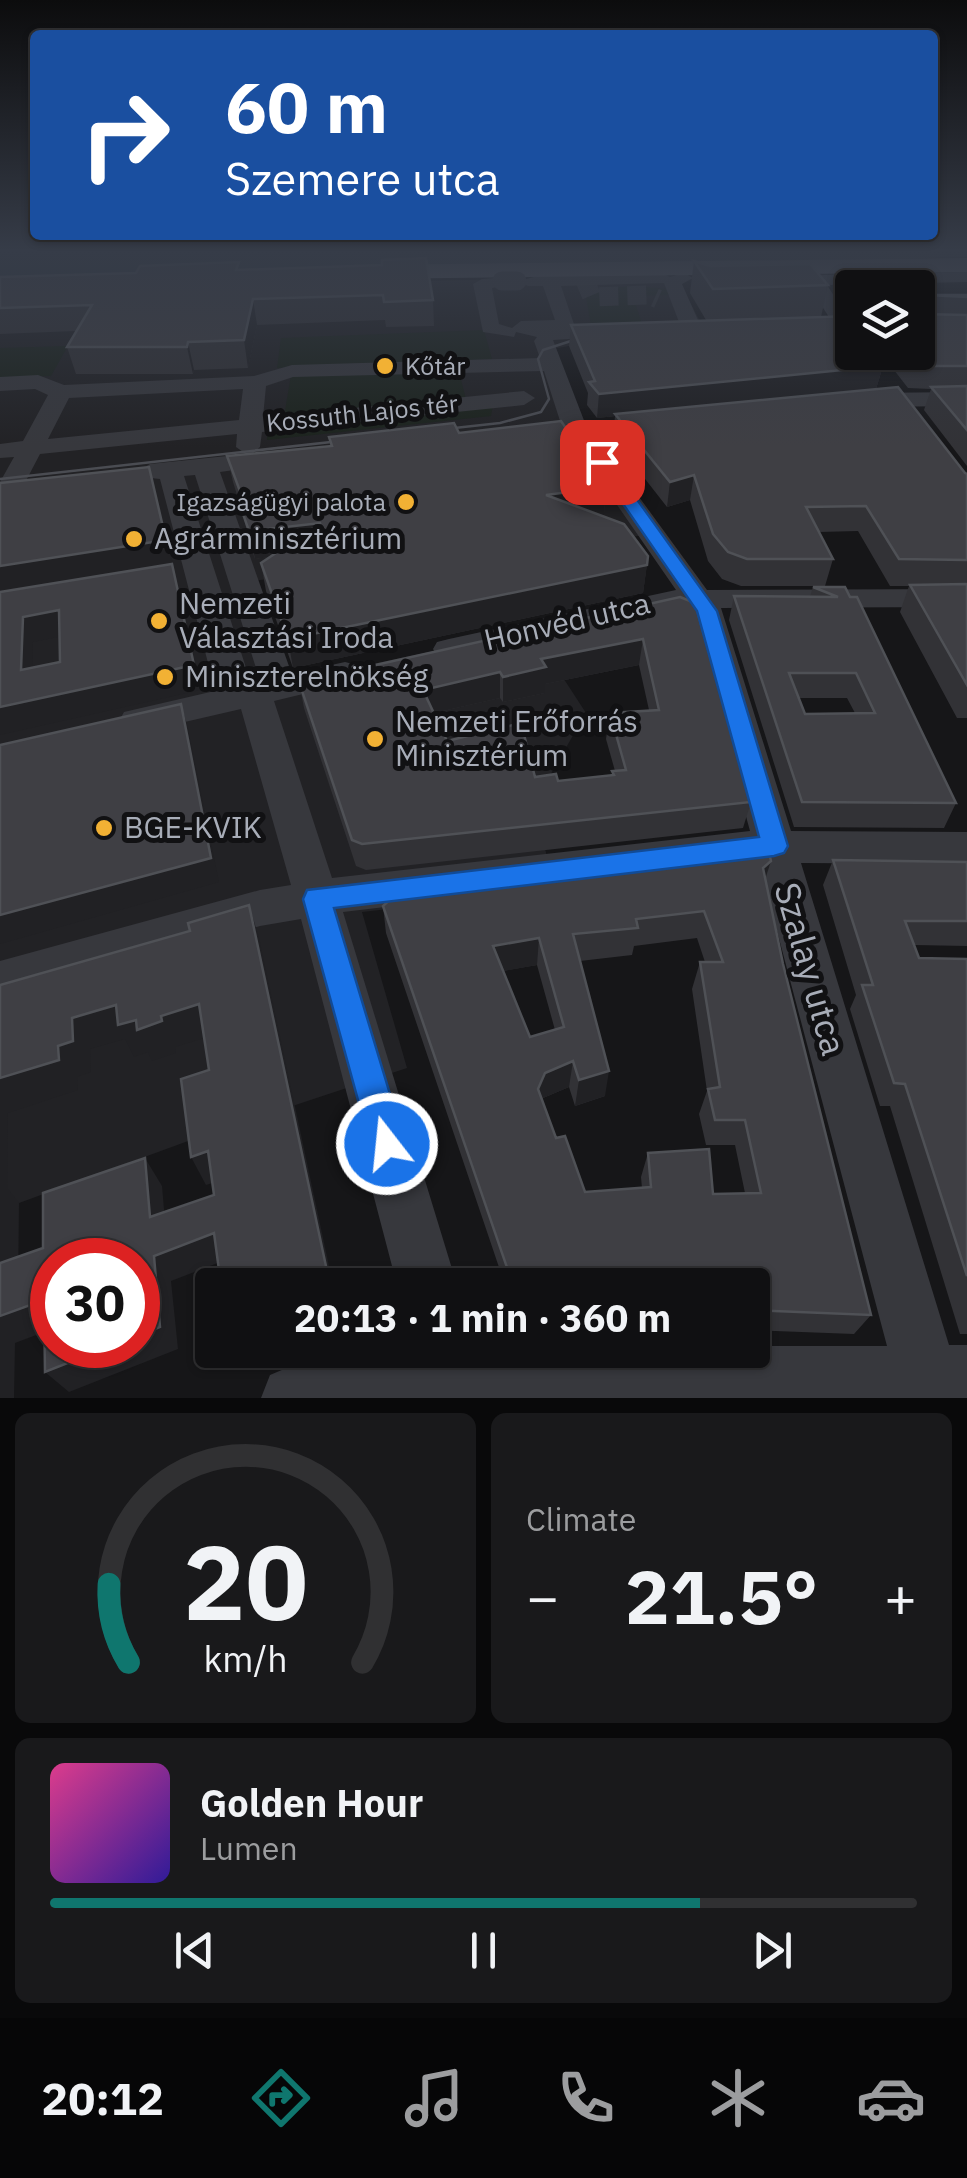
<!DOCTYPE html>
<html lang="en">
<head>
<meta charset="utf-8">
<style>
  body { margin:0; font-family:"IBM Plex Sans",sans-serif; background:#19191b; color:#f1f3f6; height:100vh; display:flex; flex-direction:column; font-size:38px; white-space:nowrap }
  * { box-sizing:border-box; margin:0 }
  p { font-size:32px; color:#9c9d9f }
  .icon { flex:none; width:55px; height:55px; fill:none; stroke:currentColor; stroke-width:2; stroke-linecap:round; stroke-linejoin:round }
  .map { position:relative; height:1398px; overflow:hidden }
  .details { display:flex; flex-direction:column; gap:15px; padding:15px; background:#09090a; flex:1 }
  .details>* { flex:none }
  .top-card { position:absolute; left:30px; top:30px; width:908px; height:210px; border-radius:10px; box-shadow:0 2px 8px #0004,0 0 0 2px #303032; background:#1a4fa0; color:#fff; overflow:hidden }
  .tools { position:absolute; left:835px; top:270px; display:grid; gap:20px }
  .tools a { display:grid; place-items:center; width:100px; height:100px; border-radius:10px; background:#101012; box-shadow:0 2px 8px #0004,0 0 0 2px #303032; font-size:50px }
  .speed { position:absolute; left:30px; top:1238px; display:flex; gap:20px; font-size:50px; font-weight:700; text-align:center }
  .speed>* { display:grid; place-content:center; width:130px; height:130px; border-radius:50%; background:#101012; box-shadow:0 2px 8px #0004,0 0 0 2px #303032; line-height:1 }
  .speed .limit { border:15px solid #d22; background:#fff; color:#111 }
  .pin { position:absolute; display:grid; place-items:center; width:85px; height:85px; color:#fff; margin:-42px; border-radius:20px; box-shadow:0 5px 15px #0006 }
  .me { position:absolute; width:110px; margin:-55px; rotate:344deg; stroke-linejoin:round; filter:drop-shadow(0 0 8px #0008) }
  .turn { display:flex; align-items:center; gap:35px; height:210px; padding:0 30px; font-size:45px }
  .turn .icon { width:130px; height:130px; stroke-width:2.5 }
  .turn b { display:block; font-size:70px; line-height:85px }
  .big { font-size:75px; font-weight:700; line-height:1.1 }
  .details .card { flex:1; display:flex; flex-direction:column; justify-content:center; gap:15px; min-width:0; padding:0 35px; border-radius:15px; background:#19191b }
  .details .dial { align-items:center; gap:0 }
  .dial svg { height:260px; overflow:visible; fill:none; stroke:#303032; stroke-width:7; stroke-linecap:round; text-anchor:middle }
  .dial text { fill:#f1f3f6; stroke:none }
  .song { display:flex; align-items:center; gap:30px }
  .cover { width:120px; height:120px; border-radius:15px; background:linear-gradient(135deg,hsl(330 70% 55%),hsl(250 70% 35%)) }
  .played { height:10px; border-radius:5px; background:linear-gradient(90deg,#0f766e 75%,#303032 75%) }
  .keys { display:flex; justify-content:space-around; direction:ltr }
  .heat { display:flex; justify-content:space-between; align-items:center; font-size:55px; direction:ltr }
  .details .tiles { flex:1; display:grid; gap:15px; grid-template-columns:1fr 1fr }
  .card:last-child { grid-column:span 2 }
  .trip { position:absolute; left:195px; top:1268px; width:575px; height:100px; border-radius:10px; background:#101012; box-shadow:0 2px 8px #0004,0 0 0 2px #303032; font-weight:700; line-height:100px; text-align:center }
  .tabs { display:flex; height:160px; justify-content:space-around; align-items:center; background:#060607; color:#9c9d9f }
  .tabs .icon { width:70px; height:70px }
  .tabs .on { color:#0f766e }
  .tabs b { font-size:45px; color:#f1f3f6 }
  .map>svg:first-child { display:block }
  .built { fill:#222225 }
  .green { fill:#1c231d }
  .water { fill:#2c353c }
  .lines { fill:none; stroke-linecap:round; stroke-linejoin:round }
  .minor-tunnel { stroke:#333438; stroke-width:19; stroke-dasharray:19 9; stroke-linecap:butt }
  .minor { fill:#37383d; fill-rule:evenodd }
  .major { fill:#53555c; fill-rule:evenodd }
  .tram { stroke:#4a4c52; stroke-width:2.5 }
  .minor-bridge { stroke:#37383d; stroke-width:19 }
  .wall { fill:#323236; fill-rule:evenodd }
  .shaded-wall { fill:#212124 }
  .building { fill:#3f3f44; stroke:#4f5156; stroke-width:2.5; fill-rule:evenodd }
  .route { fill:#1a73e8; stroke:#114b97; stroke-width:2.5 }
  .poi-dot { fill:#f2b134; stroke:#111113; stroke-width:4 }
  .labels { text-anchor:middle; stroke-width:10; stroke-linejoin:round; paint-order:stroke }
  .far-poi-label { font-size:25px; fill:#a8adb8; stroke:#111113; text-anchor:start }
  .far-street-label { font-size:25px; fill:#a8adb8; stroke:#111113 }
  .poi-label { font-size:30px; fill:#a8adb8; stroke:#111113; text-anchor:start }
  .street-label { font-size:30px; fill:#a8adb8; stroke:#111113 }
  .near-street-label { font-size:35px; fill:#a8adb8; stroke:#111113 }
</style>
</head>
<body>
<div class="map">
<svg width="967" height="1398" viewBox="0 0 967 1398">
  <rect width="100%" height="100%" fill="#161618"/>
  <polygon class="built" points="676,276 709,338 580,344 552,349 587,430 664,533 251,581 288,682 532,630 586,713 534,803 555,890 362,912 407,1068 199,1137 0,1210 0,294 156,286"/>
  <g class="green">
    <polygon points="631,286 667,289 670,295 633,296 642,324 591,326 585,291"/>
    <polygon points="484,330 492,359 277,368 281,338"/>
    <polygon points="68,346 51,376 0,378 0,348"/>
    <polygon points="458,368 466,399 284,417 291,375"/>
    <polygon points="493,404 491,416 267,440 268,425"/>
  </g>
  <polygon class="water" points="0,252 967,252 967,257 0,279"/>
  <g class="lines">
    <polyline class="minor-tunnel" points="584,278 592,297 649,295 658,299"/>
    <g class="minor">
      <polygon points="967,272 967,282 827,285 852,324 852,344 845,342 809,286 778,286 769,281 778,276"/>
      <path d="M549,273H662L670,277L684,273L693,278L682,284L701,327L698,331L553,340L585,423L707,590L967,589V607L721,608L791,831L967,832V864L801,863L949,1345H967V1398H261L270,1375L329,1350H752V1346H887L759,863L343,912L457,1285H397L301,919L260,926L0,1003V961L260,890L291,885L241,709L137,733L124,730L119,721L124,712L219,690L213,682L160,479L141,477L137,472L150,464L246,454L236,447L237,434L40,454L19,494H1L0,482L14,457L0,458V444L23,441L48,395L35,389L0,391V377L38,375L64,385L254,376L292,365L540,358L534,341L537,337L516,332L514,337L483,332L473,284L482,279L508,277V285L492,288L499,324L512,328L521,321L555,320L543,286H528L519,281ZM664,283L679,322L575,327L561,286ZM544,371L561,424L676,590L449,639L437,642L433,649L437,656L449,659L666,608H689L750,831L332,878L274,701L357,681L362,673L357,665L345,662L286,675L290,669L220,472L286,463L289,458L286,453H253L260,447L262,432L524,405L535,398L524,391L263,417L266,386L293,377ZM243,389L239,420L48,439L69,398ZM195,475L256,668L249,677L184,476Z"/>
      <polygon points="967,392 967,406 863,407 852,400 863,393"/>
    </g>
    <polygon class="major" points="967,258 967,272 367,279 356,272 367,265"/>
    <g class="tram">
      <polyline points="427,431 500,423 541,412 549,399 538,359 543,350 574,340 607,337"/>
      <polyline points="0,479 358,439"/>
    </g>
    <polyline class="minor-bridge" points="502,281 517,281"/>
  </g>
  <g class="wall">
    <polygon points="694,261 710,266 828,285 821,317 852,352 883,366 876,389 967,474 967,718 957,718 900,612 909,586 890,586 858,531 819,532 833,559 825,586 741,586 722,579 708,561 690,500 667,507 613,438 615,416 597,418 587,405 588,393 569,346 571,325 706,320 690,293"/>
    <polygon points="240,270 433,300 434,326 386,327 385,320 257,325 248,368 194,370 193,374 76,374 67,347 76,331 0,334 0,277"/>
    <polygon points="926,295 967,295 967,466 924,410 931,389 908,388 880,352 918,352 921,314"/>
    <polygon points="459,433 606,487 604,514 599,514 648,556 643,593 293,668 266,591 261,563 269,557 255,559 249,541 243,514 233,482 227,456 330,446 329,437"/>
    <path d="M813,587H845L956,803L944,828L794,827L729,620L734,596L810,597ZM799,698H847L855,713L805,714Z"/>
    <path d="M680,597L751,802L743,828L366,870L356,866L304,708L299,682ZM639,665L649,710L610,713L606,739L615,771H612V775L558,781L535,777L447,741L434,713L500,698L503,702L545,693V684Z"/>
    <path d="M745,856L765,880L783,964L871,1315L854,1334L752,1330V1285H505L386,933L383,906ZM697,938L705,962H700L692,989L707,1091L699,1114L706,1145H735L745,1193L713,1194L648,1153L641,1177L642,1188L585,1192L556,1138L542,1101L543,1098L569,1087L575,1106L605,1096L580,961L632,955L634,946ZM537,965L555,1030L530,1037L503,971Z"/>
    <polygon points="833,860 967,862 967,946 914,945 919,958 967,959 967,1334 960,1334 890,1106 880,1106 850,1009 856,995 823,885"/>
  </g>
  <g class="shaded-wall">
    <polygon points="253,299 257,325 248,368 244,340"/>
    <polygon points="188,342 194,370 193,374 187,347"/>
    <polygon points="883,366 876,389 597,418 599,394"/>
    <polygon points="149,467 173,564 0,592 0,566"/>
    <polygon points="694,475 690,500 667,507 670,482"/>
    <polygon points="606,487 604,514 544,522 546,495"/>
    <polygon points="321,523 324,550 255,559 249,531"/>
    <polygon points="172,564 201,690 0,735 0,707 194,665"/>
    <polygon points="647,565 643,593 293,668 288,639"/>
    <polygon points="59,610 68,635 33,642 32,695 21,670 23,617"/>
    <polygon points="643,639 639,665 545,684 545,693 503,702 503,677 541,659"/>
    <polygon points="500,672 500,698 425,715 423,690"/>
    <polygon points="181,704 188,729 219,882 0,944 0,915"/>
    <polygon points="771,861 762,889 763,868"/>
    <polygon points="249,905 259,938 333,1285 330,1285"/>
    <polygon points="539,938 537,965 492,973 493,946"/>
    <polygon points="199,1004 211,1036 175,1047 176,1053 152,1061 148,1052 134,1057 125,1039 90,1049 91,1072 77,1077 78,1090 8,1113 7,1188 19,1203 18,1291 0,1273 0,1078 58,1046 72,1018 116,1005 136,1020 161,1016"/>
    <polygon points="573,1061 569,1087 543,1098 536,1114 538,1089 545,1073"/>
    <polygon points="609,1071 605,1096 575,1106 579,1080"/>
    <polygon points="208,1151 222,1180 206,1185 191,1157"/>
    <polygon points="145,1158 162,1186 167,1244 150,1217"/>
    <polygon points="214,1233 228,1259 171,1281 178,1349 69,1392 45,1372 113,1345 138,1345 138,1336 154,1256"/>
    <polygon points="44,1300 52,1329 15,1343 14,1398 0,1398 0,1316"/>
    <polygon points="233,1350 279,1350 243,1365"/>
  </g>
  <g class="building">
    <polygon points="426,258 433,300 384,302 383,295 253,299 244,340 188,342 187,347 67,347 92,305 0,308 0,277 136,273 140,266 239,262 236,270 382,265 382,260"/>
    <polygon points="694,261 710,266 810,264 828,285 713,289"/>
    <polygon points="926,295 967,295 967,297"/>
    <polygon points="918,314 967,315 967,366 915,366 904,352 918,352"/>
    <polygon points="852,316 852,352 872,352 883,366 599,394 589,382 595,381 571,325"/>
    <polygon points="967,386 967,430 931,387"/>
    <polygon points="898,387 965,473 967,474 967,560 899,559 866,506 806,507 833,559 747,559 728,552 713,534 694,475 670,482 615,414"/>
    <polygon points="561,421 606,487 546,495 624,524 648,556 647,565 288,639 261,563 321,523 249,531 243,514 248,513 227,456 332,446 329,437 454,423 459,433"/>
    <polygon points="149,467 166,540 0,566 0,483"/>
    <path d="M172,564L194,665L0,707V592ZM59,610L60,662L21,670L23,617Z"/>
    <polygon points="967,584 967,685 910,585"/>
    <path d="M813,587H845L850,597H857L956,803L802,802L734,596L838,597ZM789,673H856L875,713L805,714Z"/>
    <path d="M680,597L695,603L751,802L362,844L352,840L299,682ZM643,639L659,710L610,713L626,770L612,771L614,775L558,781L556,774L535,777L521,723L447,741L423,690L500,672L503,677L546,667L541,659Z"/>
    <polygon points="181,704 211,858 0,915 0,745"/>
    <path d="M750,849H759L770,857L771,861L763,868L783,964L871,1315L752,1310V1285H513L383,906L401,889L745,856ZM704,911L723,962H700L720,1087L708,1089L715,1120H745L761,1193L713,1194L709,1149L648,1153L651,1187L585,1192L565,1136L556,1138L538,1089L545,1073L573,1061L579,1080L609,1071L573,934L638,928L636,919ZM539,938L564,1027L530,1037L493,946Z"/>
    <polygon points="833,860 967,862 967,921 905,921 919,958 967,959 967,1276 905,1084 894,1083 862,985 873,985"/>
    <polygon points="249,905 330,1285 221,1285 214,1233 154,1256 160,1327 138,1336 138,1260 52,1260 52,1345 113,1345 45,1372 44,1300 0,1316 0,1263 43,1248 43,1193 145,1158 150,1217 214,1195 208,1151 191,1157 181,1079 209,1070 199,1004 161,1016 162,1021 137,1030 136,1020 118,1025 116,1005 72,1018 73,1041 58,1046 59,1060 0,1078 0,985 190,931 188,923"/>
  </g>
  <linearGradient id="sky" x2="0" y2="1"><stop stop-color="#0c0c0d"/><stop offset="0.56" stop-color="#363c48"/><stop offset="1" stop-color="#363c48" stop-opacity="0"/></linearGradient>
  <rect width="967" height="447" fill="url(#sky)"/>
  <polygon class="route" points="602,457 608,459 717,611 788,846 784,853 774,856 334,908 405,1144 400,1156 387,1161 375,1156 370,1144 303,899 307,890 759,837 697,611 594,462"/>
  <g class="poi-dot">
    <circle cx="385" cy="366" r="10"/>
    <circle cx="406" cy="502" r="10"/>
    <circle cx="134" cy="539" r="10"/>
    <circle cx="159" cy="621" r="10"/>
    <circle cx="165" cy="677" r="10"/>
    <circle cx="375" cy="739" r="10"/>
    <circle cx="104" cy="828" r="10"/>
  </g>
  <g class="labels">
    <g class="far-poi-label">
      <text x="405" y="375">Kőtár</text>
      <text x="386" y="511" text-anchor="end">Igazságügyi palota</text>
    </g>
    <g class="far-street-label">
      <text transform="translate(362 413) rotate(-6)" y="9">Kossuth Lajos tér</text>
    </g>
    <g class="poi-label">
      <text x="154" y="549">Agrárminisztérium</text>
      <text x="179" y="614">Nemzeti<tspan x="179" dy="34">Választási Iroda</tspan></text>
      <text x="185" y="687">Miniszterelnökség</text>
      <text x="395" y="732">Nemzeti Erőforrás<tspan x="395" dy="34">Minisztérium</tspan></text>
      <text x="124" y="838">BGE-KVIK</text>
    </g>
    <g class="street-label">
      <text transform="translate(567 622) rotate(-13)" y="10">Honvéd utca</text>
    </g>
    <g class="near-street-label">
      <text transform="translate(810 969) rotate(74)" y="12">Szalay utca</text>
    </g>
  </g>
</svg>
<div class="tools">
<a><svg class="icon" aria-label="layers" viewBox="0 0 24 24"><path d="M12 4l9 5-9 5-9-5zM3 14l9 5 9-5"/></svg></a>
</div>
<div class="speed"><div class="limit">30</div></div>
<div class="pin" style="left:602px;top:462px;background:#d93025"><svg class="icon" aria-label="arrive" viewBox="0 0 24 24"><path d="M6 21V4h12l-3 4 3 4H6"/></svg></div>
<svg class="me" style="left:387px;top:1144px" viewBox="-20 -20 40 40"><circle r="17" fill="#1a73e8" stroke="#fff" stroke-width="3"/><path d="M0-11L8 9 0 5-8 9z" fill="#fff"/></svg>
<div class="trip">20:13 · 1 min · 360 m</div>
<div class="top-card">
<div class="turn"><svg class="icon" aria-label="right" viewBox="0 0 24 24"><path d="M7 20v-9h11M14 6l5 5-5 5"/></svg><div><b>60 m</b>Szemere utca</div></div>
</div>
</div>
<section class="details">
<div class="tiles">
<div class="card dial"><svg viewBox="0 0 100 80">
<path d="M14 69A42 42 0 1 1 86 69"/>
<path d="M14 69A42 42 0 0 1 8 45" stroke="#0f766e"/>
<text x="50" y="56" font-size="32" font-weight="700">20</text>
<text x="50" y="72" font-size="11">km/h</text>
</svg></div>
<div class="card"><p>Climate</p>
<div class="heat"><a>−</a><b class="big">21.5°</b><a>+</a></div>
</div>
<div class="card">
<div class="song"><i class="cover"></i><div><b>Golden Hour</b><p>Lumen</p></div></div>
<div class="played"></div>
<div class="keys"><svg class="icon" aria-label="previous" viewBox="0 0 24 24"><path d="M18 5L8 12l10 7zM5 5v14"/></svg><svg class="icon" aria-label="pause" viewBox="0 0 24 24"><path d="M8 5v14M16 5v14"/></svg><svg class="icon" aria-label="next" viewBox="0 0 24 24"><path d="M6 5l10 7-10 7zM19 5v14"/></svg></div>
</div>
</div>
</section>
<nav class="tabs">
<b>20:12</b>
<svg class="icon on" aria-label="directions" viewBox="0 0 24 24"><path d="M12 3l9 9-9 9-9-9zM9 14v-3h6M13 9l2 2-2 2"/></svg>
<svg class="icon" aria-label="music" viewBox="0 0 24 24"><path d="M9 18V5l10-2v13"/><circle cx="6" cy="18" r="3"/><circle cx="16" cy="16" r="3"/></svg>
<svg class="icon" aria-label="phone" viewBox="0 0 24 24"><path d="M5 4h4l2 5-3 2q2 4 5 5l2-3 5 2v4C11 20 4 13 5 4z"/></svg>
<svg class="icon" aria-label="climate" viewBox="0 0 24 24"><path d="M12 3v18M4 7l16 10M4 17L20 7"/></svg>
<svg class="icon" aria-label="car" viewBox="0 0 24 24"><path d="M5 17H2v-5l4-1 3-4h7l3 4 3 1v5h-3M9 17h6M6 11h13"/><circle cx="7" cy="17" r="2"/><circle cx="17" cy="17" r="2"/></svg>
</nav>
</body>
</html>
